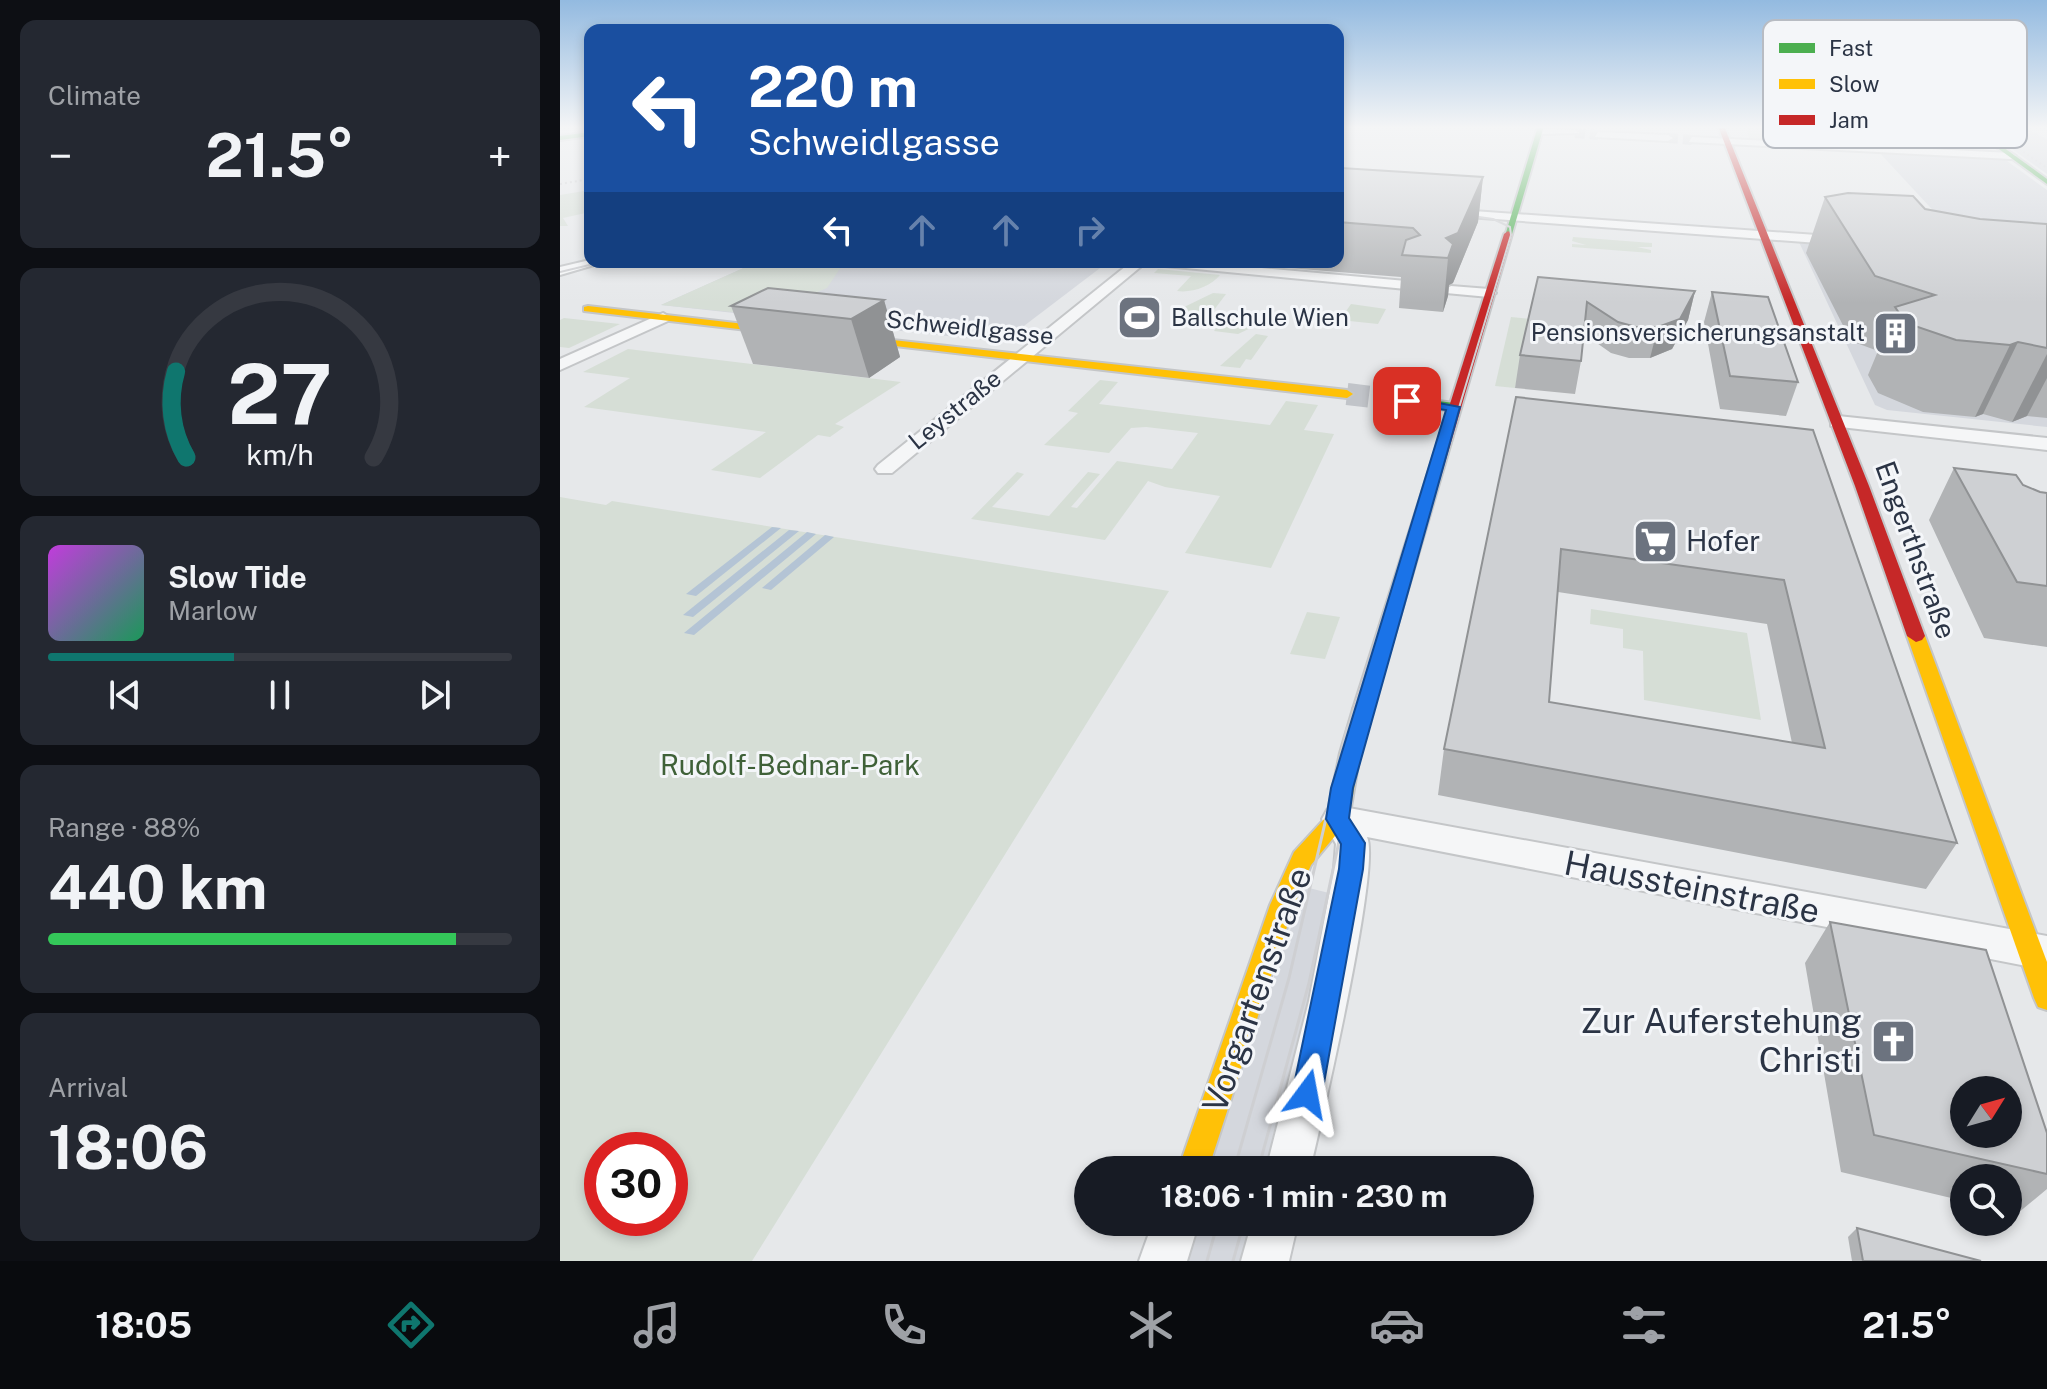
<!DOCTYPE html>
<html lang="en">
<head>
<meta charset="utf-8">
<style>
  body { margin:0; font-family:"Public Sans",sans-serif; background:#242831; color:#f1f3f6; height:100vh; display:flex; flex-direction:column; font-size:30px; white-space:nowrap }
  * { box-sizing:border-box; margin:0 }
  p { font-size:26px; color:#9ea1a6 }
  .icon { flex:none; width:44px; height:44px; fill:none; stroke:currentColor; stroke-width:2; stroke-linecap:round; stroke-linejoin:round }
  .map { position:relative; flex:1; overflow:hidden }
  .drawer { display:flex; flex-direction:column; gap:20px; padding:20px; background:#0d0f14; width:560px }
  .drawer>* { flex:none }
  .guide { position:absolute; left:24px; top:24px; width:760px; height:244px; border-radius:16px; box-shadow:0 4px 12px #0003; background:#1a4fa0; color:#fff; overflow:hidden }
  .needle { width:52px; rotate:53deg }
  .fabs { position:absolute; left:1390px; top:1076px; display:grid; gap:16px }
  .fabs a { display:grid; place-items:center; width:72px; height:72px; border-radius:50%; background:#171b24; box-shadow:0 4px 12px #0003; font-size:40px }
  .speed { position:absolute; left:24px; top:1132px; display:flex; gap:16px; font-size:40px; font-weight:700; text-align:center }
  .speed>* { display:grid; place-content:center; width:104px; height:104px; border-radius:50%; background:#171b24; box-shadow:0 4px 12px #0003; line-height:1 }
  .speed .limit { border:12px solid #d22; background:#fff; color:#111 }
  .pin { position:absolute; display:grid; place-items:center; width:68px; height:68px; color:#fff; margin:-34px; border-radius:16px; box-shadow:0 4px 12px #0006 }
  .me { position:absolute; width:88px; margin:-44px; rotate:13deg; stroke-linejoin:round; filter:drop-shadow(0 0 6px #0008) }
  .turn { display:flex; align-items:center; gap:28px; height:168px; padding:0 32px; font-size:36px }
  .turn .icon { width:104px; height:104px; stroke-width:2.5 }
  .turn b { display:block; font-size:56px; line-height:68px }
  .lanes { display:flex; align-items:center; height:76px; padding:0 32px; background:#0003; justify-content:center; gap:40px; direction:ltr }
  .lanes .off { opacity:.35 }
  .big { font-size:60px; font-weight:700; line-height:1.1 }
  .drawer .widget { flex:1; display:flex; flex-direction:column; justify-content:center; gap:12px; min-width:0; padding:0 28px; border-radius:16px; background:#242831 }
  .drawer .dial { align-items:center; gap:0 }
  .dial svg { height:208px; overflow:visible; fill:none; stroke:#363941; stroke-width:7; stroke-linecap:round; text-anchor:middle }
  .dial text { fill:#f1f3f6; stroke:none }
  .song { display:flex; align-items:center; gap:24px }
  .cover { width:96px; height:96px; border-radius:12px; background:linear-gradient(135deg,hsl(290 70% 55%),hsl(150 70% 35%)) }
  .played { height:8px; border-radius:4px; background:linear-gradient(90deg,#0f766e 40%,#363941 40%) }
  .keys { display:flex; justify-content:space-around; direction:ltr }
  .heat { display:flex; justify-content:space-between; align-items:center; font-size:44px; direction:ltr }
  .charge { height:12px; border-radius:6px; background:linear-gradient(90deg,#34c759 88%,#363941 0) }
  .trip { position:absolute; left:514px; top:1156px; width:460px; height:80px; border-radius:40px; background:#171b24; box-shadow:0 4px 12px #0003; font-weight:700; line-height:80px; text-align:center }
  .dock { display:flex; height:128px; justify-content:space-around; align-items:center; background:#090b0e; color:#9ea1a6 }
  .dock .icon { width:56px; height:56px }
  .dock .on { color:#0f766e }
  .dock b { font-size:36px; color:#f1f3f6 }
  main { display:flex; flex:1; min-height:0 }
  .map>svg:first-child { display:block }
  .built { fill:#d4d7dd }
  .green { fill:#d6ded6; fill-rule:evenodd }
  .water { fill:#b4c4d5 }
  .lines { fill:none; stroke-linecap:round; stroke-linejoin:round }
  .street-tunnel { stroke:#c1c4c9; stroke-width:10; stroke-dasharray:10 5; stroke-linecap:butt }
  .secondary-tunnel-far1 { stroke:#c1c4c9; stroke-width:22; stroke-dasharray:22 11; stroke-linecap:butt }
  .secondary-tunnel { stroke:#c1c4c9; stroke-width:28; stroke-dasharray:28 14; stroke-linecap:butt }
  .street-casing { stroke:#c4c6c8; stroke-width:4 }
  .fast-casing { stroke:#c4c6c8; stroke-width:4 }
  .slow-casing { stroke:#c4c6c8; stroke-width:4 }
  .jam-casing { stroke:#c4c6c8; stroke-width:4 }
  .street { fill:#f5f6f7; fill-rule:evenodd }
  .fast { fill:#4caf50; fill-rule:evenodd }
  .slow { fill:#ffc107; fill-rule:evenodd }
  .jam { fill:#c62828; fill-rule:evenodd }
  .tram-far1 { stroke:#cecfd2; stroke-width:2 }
  .tram { stroke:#cecfd2; stroke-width:3 }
  .rail { stroke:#cecfd2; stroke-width:2; stroke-dasharray:2 3; stroke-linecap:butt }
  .wall { fill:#b1b3b5; fill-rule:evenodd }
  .shaded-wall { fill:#909294 }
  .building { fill:#ced0d3; stroke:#909294; stroke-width:2; fill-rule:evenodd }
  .route { fill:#1a73e8; stroke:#114b97; stroke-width:2 }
  .labels { text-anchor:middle; stroke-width:6; stroke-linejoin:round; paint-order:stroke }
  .far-poi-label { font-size:24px; fill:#2b3445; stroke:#f4f6f9; text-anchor:start }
  .far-street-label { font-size:24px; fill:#2b3445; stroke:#f4f6f9 }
  .poi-label { font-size:28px; fill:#2b3445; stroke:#f4f6f9; text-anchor:start }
  .street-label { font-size:28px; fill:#2b3445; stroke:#f4f6f9 }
  .park-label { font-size:28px; fill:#3f6138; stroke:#f4f6f9 }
  .near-street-label { font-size:34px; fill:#2b3445; stroke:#f4f6f9 }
  .near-poi-label { font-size:34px; fill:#2b3445; stroke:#f4f6f9; text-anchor:end }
  .key { fill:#f4f6f9; stroke:#b8bcc3; stroke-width:2 }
  .key-label { font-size:22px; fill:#2b3445 }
</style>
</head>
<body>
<main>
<section class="drawer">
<div class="widget"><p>Climate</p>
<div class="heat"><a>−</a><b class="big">21.5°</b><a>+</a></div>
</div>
<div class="widget dial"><svg viewBox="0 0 100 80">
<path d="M14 69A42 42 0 1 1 86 69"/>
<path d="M14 69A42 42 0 0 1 10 36" stroke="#0f766e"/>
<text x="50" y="56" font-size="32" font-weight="700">27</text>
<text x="50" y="72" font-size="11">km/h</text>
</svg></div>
<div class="widget">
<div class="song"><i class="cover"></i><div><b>Slow Tide</b><p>Marlow</p></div></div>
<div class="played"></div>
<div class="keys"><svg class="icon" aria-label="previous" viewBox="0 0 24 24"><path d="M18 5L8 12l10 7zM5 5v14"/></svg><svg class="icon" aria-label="pause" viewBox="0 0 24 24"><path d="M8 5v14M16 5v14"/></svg><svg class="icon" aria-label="next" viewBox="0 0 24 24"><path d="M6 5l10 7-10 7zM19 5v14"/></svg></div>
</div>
<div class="widget"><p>Range · 88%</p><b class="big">440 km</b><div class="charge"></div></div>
<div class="widget"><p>Arrival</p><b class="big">18:06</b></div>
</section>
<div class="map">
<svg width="1487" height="1261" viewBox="0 0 1487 1261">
  <rect width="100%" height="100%" fill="#e6e8ea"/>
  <g class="built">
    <polygon points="1420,126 1461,126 1487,139 1487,174"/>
    <polygon points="1317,150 1440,156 1487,190 1487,427 1327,410 1315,405 1239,242 1407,247"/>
    <polygon points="197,262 548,262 443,342 101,305"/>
    <polygon points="745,887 777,895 713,1170 647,1170"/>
    <polygon points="631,1222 699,1222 689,1261 618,1261"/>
  </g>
  <g class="green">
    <polygon points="1184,126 1279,126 1296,145 1190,139"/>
    <polygon points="30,190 30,212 3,218 8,226 0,226 0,195"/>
    <polygon points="1013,237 1092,243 1092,247 1077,247 1091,250 1091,253 1012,247 1012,244 1026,245 1012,241"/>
    <polygon points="197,262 289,262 283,264 267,288 202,315 101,305"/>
    <path d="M598,269L660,275C650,287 632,293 617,291L631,276L594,273Z"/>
    <path d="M653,293L666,294L651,314C666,325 682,315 695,326L678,334L654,331L660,323L632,319L620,309Z"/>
    <polygon points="791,304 826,309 818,324 780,320"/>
    <polygon points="951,317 970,319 955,388 935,386"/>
    <polygon points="4,318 60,324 9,348 0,347 0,320"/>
    <polygon points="696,334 708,336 691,360 686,359 680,368 660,366"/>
    <polygon points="68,349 341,382 275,424 284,427 270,437 258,435 200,478 151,470 206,432 24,407 70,378 23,372"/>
    <polygon points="540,380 558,382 539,404 710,425 726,401 758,405 744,430 774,434 711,568 625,553 660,496 605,487 588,481 545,540 411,519 457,472 464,474 432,507 489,516 528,472 540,474 511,507 517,508 557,461 612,469 638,433 586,427 571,428 549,453 484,445 518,413 508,411"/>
    <path d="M0,497L46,505L52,501L609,591L192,1261H0ZM42,1150H110V1218H42Z"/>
    <polygon points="1031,609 1187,633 1201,720 1084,700 1083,651 1063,648 1063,629 1030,624"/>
    <polygon points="747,612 780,617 765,659 730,654"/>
  </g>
  <g class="water">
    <polygon points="212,527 221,528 136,596 126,594"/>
    <polygon points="229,530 239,531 133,617 123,615"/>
    <polygon points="247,532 256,534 134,635 124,633"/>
    <polygon points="265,535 274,537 211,590 202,588"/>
  </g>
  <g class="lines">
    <g class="street-tunnel">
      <polyline points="1015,133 1038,135"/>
      <polyline points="1108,138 1132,140"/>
    </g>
    <polyline class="secondary-tunnel-far1" points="787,394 845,401"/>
    <polyline class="secondary-tunnel" points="827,399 847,401"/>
    <defs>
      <g id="street">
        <polygon points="977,129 1015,130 1020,133 980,134"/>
        <polygon points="1038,132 1108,135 1113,138 1108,141 1035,137"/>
        <polygon points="1132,137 1451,153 1456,156 1451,159 1129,142"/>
        <polygon points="885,209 1285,237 1291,241 1285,245 881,215 879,213"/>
        <polygon points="30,260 44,262 0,275 0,267"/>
        <polygon points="571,262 635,262 846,281 853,285 846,289 584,264 332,473 318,473 315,469 318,465"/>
        <polygon points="891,286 929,289 936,293 929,297 886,293 884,290"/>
        <polygon points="103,313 111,318 108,321 0,370 0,359"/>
        <polygon points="1278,416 1487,438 1487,450 1271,426 1271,418"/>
        <path d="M778,806L1487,936V970L807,837C821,866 761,1123 750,1170H706L749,1001L774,869L776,844L762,819L767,810Z"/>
        <polygon points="593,1222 639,1222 627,1261 579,1261"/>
        <polygon points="692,1222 738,1222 729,1261 681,1261"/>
      </g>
      <g id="fast">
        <polygon points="978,126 984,126 952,234 945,236"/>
        <polygon points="1407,126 1414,126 1487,179 1487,184"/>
        <polygon points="30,132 30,136 0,140 0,136"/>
        <polygon points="847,397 894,403 900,407 894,411 843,404 841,401"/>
      </g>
      <g id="slow">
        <polygon points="28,306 229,329 234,332 229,335 24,311 24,307"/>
        <polygon points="287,335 787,390 793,394 787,398 283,340 283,336"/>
        <polygon points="1356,630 1365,636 1487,962 1487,1010 1478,1007 1474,998 1347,636"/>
        <polygon points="803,702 810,704 813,709 800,753 789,819 751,865 734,905 648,1170 618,1170 710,905 734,852 767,816 780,753 793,709 796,704"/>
      </g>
      <g id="jam">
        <polygon points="1158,126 1164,126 1309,486 1365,636 1362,640 1356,642 1347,636 1295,486"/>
        <polygon points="948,231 952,234 813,709 810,714 796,714 793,709 944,234"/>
      </g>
    </defs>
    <use href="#street" class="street-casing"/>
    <use href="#fast" class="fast-casing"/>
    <use href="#slow" class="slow-casing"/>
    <use href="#jam" class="jam-casing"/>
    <use href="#street" class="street"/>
    <use href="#fast" class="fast"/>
    <use href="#slow" class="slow"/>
    <use href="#jam" class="jam"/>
    <g class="tram-far1">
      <polyline points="0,272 42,262"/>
      <polyline points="787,730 878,441"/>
      <polyline points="802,730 951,235 950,227 933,219 898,214"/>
    </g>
    <g class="tram">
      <polyline points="674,1170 729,978 787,728"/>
      <polyline points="698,1170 749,983 803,728"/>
      <polyline points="647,1261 658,1222"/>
      <polyline points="673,1261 684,1222"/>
    </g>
    <g class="rail">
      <polyline points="1426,126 1487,168"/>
      <polyline points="0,184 30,179"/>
    </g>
  </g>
  <g class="wall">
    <polygon points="778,172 923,177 918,222 893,283 889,285 888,296 883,312 839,308 841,277 656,262 778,262"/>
    <polygon points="1265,197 1365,209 1420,219 1487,224 1487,418 1467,416 1452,422 1423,414 1415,417 1363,412 1318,393 1308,375 1318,351 1291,341 1246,253"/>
    <polygon points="978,277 1135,291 1128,320 1112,349 1090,358 1069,358 1051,353 1024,334 1021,361 1015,394 955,388 960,355"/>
    <polygon points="1152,292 1238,382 1226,416 1160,409 1144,322"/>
    <polygon points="324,300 340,357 309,378 193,364 171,306"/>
    <path d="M956,397L1253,430L1397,843L1366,889L878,795L884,749ZM998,592L1207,624L1232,743L989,702Z"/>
    <polygon points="1394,468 1463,485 1480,492 1487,493 1487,647 1424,638 1369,520"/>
    <polygon points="1270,922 1487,1133 1487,1189 1458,1213 1448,1211 1448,1178 1404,1178 1404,1201 1281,1172 1245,963"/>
    <polygon points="1297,1228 1421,1261 1292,1261 1288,1237"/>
  </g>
  <g class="shaded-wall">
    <polygon points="923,177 918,222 893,283 889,285 888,296 883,312 888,258 886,238"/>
    <polygon points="1135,291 1128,320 1112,349 1090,358 1098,327"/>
    <polygon points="324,300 340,357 309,378 291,319"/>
    <polygon points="1458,342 1423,414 1415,417 1450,345"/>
    <polygon points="1487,354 1487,378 1467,416 1452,422"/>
  </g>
  <g class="building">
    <polygon points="781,168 923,177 898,233 886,238 893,244 888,258 842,255 846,240 860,235 853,228 778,222 778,172"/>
    <polygon points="1288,193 1353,196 1365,209 1420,219 1487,224 1487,348 1458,342 1450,345 1396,340 1346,323 1335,307 1375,295 1315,276 1265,197"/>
    <polygon points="978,277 1135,291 1120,319 1098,327 1076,327 1058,322 1027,302 1021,361 960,355"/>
    <polygon points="208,288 324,300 291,319 171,306"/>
    <polygon points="1152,292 1208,297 1238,382 1170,376"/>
    <path d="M956,397L1253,430L1397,843L884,749ZM1001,549L1224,580L1265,748L989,702Z"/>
    <polygon points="1394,468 1456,475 1463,485 1480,492 1487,493 1487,586 1457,582"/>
    <path d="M1270,922L1426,950L1487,1133V1174L1314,1135ZM1404,1090H1448V1134H1404Z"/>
    <polygon points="1297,1228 1421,1261 1303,1261"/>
  </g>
  <linearGradient id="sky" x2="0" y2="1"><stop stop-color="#93bae0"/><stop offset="0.42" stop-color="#f4f5f6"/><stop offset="1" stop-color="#f4f5f6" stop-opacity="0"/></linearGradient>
  <rect width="1487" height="303" fill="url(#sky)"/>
  <polygon class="route" points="847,397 900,407 793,788 789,818 805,843 803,869 762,1094 757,1104 747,1109 737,1104 732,1094 779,869 781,844 766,819 771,788 886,410 842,404 842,398"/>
  <defs>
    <symbol id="stadium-square" viewBox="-11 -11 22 22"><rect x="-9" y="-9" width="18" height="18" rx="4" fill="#6c737f" stroke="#f4f6f9"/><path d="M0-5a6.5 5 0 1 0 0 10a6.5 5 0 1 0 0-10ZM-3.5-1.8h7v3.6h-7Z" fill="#fff"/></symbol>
    <symbol id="building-square" viewBox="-11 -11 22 22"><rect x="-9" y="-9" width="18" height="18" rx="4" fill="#6c737f" stroke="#f4f6f9"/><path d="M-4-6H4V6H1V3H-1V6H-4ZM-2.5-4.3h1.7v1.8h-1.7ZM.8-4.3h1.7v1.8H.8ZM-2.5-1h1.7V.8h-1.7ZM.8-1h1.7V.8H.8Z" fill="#fff"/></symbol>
    <symbol id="supermarket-square" viewBox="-11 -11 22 22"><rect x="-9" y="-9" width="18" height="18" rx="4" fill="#6c737f" stroke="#f4f6f9"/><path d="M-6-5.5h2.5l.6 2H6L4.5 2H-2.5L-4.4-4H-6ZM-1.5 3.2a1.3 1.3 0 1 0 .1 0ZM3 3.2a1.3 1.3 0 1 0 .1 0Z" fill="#fff"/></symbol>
    <symbol id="church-square" viewBox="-11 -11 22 22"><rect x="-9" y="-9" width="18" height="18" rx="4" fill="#6c737f" stroke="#f4f6f9"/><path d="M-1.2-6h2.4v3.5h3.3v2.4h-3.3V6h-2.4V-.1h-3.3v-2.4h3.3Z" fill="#fff"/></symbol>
  </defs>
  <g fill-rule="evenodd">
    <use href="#stadium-square" x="554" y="292" width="51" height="51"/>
    <use href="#building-square" x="1310" y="308" width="51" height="51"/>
    <use href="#supermarket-square" x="1070" y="516" width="51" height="51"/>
    <use href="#church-square" x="1308" y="1016" width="51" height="51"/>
  </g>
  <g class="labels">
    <g class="far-poi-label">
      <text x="611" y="326">Ballschule Wien</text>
      <text x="1305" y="341" text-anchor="end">Pensionsversicherungsanstalt</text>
    </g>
    <g class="far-street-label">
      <text transform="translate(410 328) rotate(6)" y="8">Schweidlgasse</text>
      <text transform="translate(395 410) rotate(-39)" y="8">Leystraße</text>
    </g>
    <g class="poi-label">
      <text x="1126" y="551">Hofer</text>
    </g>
    <g class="street-label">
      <text transform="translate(1356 550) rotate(70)" y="10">Engerthstraße</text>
    </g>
    <g class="park-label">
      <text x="230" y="775">Rudolf-Bednar-Park</text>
    </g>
    <g class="near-street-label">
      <text transform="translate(1132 887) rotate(11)" y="12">Haussteinstraße</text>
      <text transform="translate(697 990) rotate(-70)" y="12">Vorgartenstraße</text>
    </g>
    <g class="near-poi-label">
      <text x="1302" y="1033">Zur Auferstehung<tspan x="1302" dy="39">Christi</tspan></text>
    </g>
  </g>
  <rect x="1203" y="20" width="264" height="128" rx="12" class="key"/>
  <rect x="1219" y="43" width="36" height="10" fill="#4caf50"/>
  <rect x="1219" y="79" width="36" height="10" fill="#ffc107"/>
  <rect x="1219" y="115" width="36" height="10" fill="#c62828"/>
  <g class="key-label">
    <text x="1269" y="56">Fast</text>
    <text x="1269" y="92">Slow</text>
    <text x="1269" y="128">Jam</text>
  </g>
</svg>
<div class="fabs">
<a><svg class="needle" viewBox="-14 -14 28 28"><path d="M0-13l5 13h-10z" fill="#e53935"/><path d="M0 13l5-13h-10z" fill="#9ea1a6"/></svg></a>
<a><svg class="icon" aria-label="search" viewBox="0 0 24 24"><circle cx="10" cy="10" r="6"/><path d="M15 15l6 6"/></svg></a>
</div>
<div class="speed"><div class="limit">30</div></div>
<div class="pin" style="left:847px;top:401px;background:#d93025"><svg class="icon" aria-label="arrive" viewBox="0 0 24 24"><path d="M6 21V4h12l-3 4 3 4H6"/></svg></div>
<svg class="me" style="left:747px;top:1094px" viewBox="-20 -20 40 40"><path d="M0-17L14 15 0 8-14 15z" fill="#1a73e8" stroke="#fff" stroke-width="4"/></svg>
<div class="trip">18:06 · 1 min · 230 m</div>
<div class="guide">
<div class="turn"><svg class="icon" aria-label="left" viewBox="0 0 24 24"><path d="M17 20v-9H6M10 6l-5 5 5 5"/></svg><div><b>220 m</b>Schweidlgasse</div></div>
<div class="lanes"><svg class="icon" aria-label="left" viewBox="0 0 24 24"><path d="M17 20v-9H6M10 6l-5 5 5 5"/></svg><svg class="icon off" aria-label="ahead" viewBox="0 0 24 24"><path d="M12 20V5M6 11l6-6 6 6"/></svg><svg class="icon off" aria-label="ahead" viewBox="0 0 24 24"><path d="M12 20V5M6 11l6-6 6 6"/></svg><svg class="icon off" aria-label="right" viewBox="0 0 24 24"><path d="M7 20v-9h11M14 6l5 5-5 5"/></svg></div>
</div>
</div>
</main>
<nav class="dock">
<b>18:05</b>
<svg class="icon on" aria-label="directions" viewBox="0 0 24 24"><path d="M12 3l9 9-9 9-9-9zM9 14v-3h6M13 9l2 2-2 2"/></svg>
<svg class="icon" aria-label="music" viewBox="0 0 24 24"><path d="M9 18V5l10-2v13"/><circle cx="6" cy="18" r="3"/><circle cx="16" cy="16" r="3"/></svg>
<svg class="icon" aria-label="phone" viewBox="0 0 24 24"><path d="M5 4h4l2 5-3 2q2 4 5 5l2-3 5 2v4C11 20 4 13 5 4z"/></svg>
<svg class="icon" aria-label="climate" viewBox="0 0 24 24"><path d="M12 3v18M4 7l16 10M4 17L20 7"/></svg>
<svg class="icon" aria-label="car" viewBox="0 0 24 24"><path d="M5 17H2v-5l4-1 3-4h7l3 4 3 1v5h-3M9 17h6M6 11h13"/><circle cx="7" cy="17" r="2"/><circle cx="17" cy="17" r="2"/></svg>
<svg class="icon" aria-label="filters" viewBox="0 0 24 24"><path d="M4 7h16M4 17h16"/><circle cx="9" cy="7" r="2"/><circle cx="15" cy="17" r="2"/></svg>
<b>21.5°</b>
</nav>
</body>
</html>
